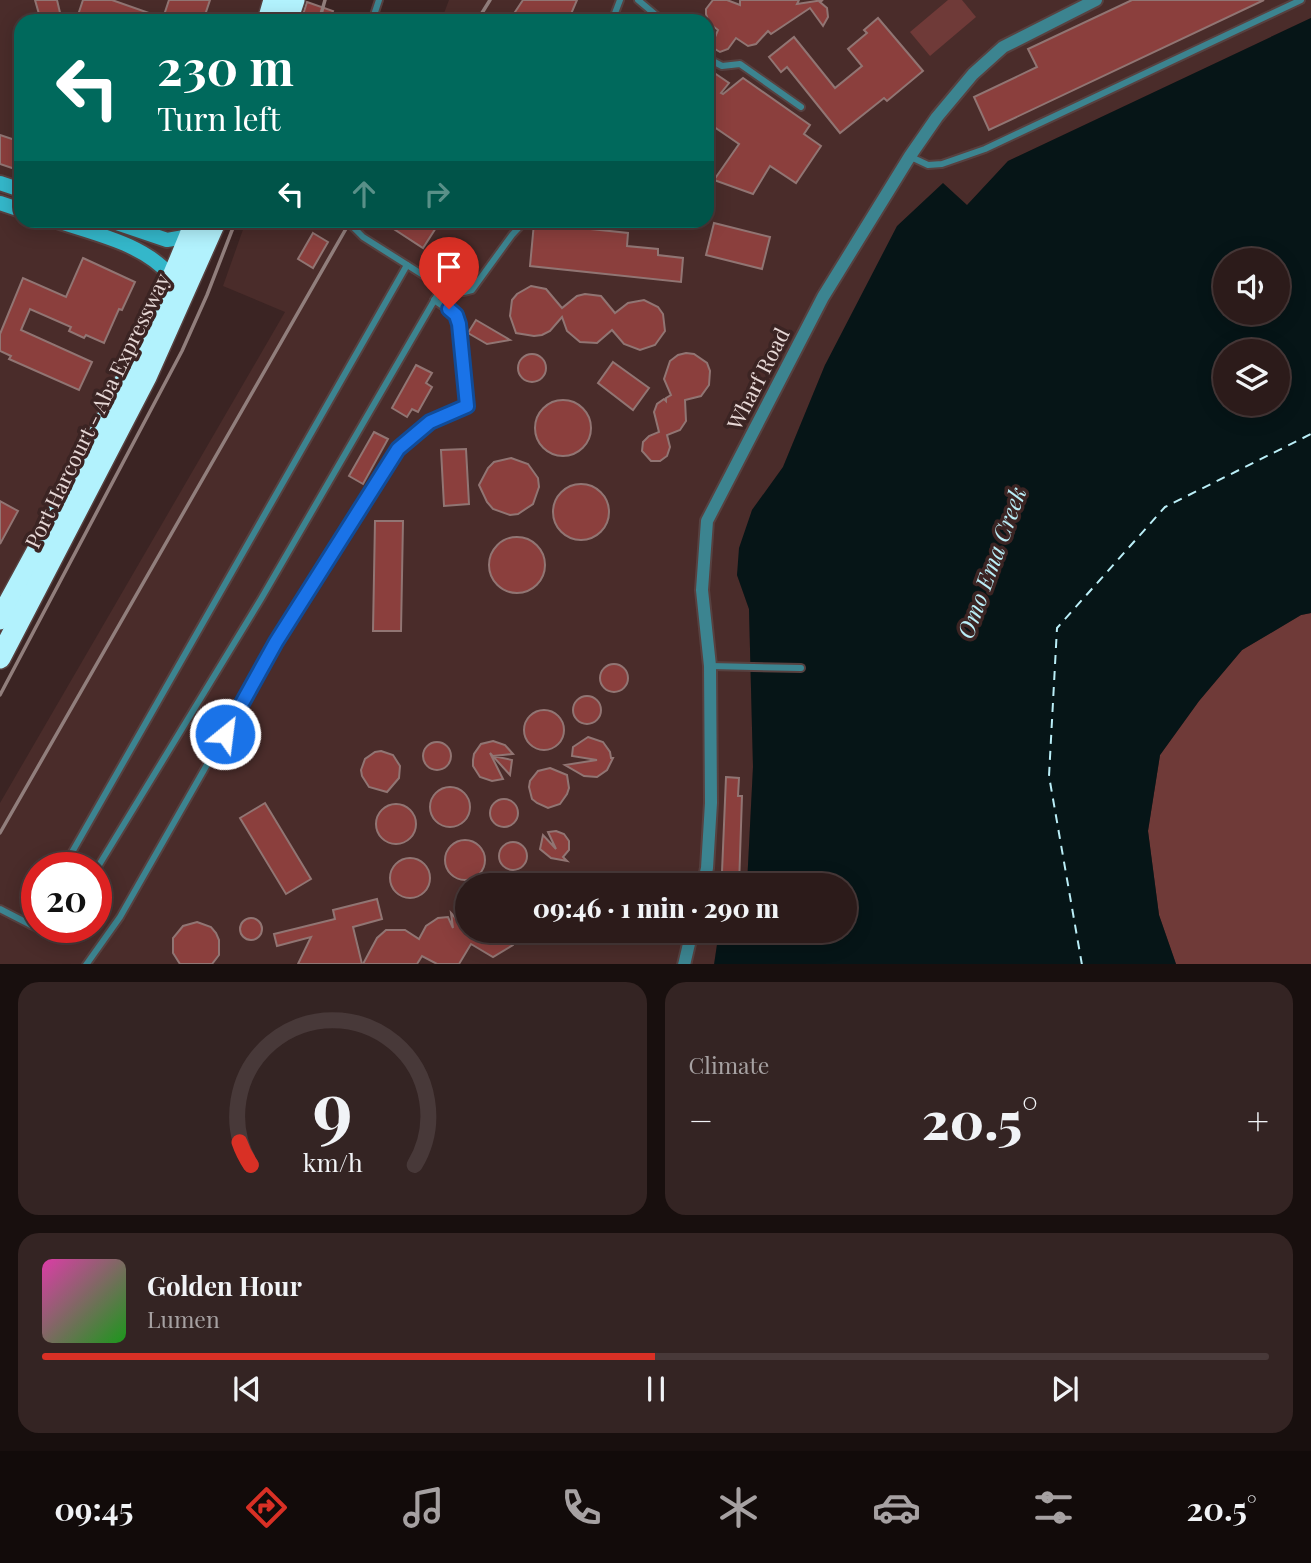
<!DOCTYPE html>
<html lang="en">
<head>
<meta charset="utf-8">
<style>
  body { margin:0; font-family:"Playfair Display",serif; background:#342423; color:#f1f3f6; height:100vh; display:flex; flex-direction:column; font-size:26px; white-space:nowrap }
  * { box-sizing:border-box; margin:0 }
  p { font-size:23px; color:#a6a1a2 }
  .icon { flex:none; width:38px; height:38px; fill:none; stroke:currentColor; stroke-width:2; stroke-linecap:round; stroke-linejoin:round }
  .map { position:relative; height:964px; overflow:hidden }
  .sheet { display:flex; flex-direction:column; gap:18px; padding:18px; background:#180f0e; flex:1 }
  .sheet>* { flex:none }
  .top-card { position:absolute; left:14px; top:14px; width:700px; height:214px; border-radius:21px; box-shadow:0 4px 18px #0003,0 0 0 2px #483939; background:#00695c; color:#fff; overflow:hidden }
  .tools { position:absolute; left:1213px; top:248px; display:grid; gap:14px }
  .tools a { display:grid; place-items:center; width:77px; height:77px; border-radius:50%; background:#2c1b1a; box-shadow:0 4px 18px #0003,0 0 0 2px #483939; font-size:35px }
  .speed { position:absolute; left:21px; top:852px; display:flex; gap:14px; font-size:35px; font-weight:700; text-align:center }
  .speed>* { display:grid; place-content:center; width:91px; height:91px; border-radius:50%; background:#2c1b1a; box-shadow:0 4px 18px #0003,0 0 0 2px #483939; line-height:1 }
  .speed .limit { border:10px solid #d22; background:#fff; color:#111 }
  .pin { position:absolute; display:grid; place-items:center; width:60px; height:60px; color:#fff; margin:-72px -30px; border-radius:50% 50% 50% 0; rotate:-45deg; box-shadow:0 0 7px #0007 }
  .pin .icon { rotate:45deg }
  .me { position:absolute; width:77px; margin:-38px; rotate:29deg; stroke-linejoin:round; filter:drop-shadow(0 0 5px #0008) }
  .turn { display:flex; align-items:center; gap:24px; height:147px; padding:0 28px; font-size:32px }
  .turn .icon { width:91px; height:91px; stroke-width:2.5 }
  .turn b { display:block; font-size:49px; line-height:60px }
  .lanes { display:flex; align-items:center; height:66px; padding:0 28px; background:#0003; justify-content:center; gap:35px; direction:ltr }
  .lanes .off { opacity:.35 }
  .big { font-size:52px; font-weight:800; line-height:1.1 }
  .sheet .card { flex:1; display:flex; flex-direction:column; justify-content:center; gap:10px; min-width:0; padding:0 24px; border-radius:21px; background:#342423 }
  .sheet .dial { align-items:center; gap:0 }
  .dial svg { height:182px; overflow:visible; fill:none; stroke:#483939; stroke-width:7; stroke-linecap:round; text-anchor:middle }
  .dial text { fill:#f1f3f6; stroke:none }
  .song { display:flex; align-items:center; gap:21px }
  .cover { width:84px; height:84px; border-radius:10px; background:linear-gradient(135deg,hsl(320 70% 55%),hsl(120 70% 35%)) }
  .played { height:7px; border-radius:4px; background:linear-gradient(90deg,#d93025 50%,#483939 50%) }
  .keys { display:flex; justify-content:space-around; direction:ltr }
  .heat { display:flex; justify-content:space-between; align-items:center; font-size:38px; direction:ltr }
  .sheet .tiles { flex:1; display:grid; gap:18px; grid-template-columns:1fr 1fr }
  .card:last-child { grid-column:span 2 }
  .trip { position:absolute; left:455px; top:873px; width:402px; height:70px; border-radius:35px; background:#2c1b1a; box-shadow:0 4px 18px #0003,0 0 0 2px #483939; font-weight:800; line-height:70px; text-align:center }
  .tabs { display:flex; height:112px; justify-content:space-around; align-items:center; background:#120b0a; color:#a6a1a2 }
  .tabs .icon { width:49px; height:49px }
  .tabs .selected { color:#d93025 }
  .tabs b { font-size:32px; color:#f1f3f6 }
  .map>svg:first-child { display:block }
  .built { fill:#4a2c2a; fill-rule:evenodd }
  .green { fill:#6f3a38 }
  .water { fill:#061517; fill-rule:evenodd }
  .lines { fill:none; stroke-linecap:round; stroke-linejoin:round }
  .ferry { stroke:#baeef7; stroke-width:2; stroke-dasharray:9 7; stroke-linecap:butt }
  .building { fill:#8b3f3d; stroke:#917573; stroke-width:2 }
  .lane-casing { stroke:#574140; stroke-width:10 }
  .street-casing { stroke:#574140; stroke-width:16 }
  .secondary-casing { stroke:#574140; stroke-width:18 }
  .highway-casing { stroke:#574140; stroke-width:24 }
  .lane { stroke:#3c8490; stroke-width:6 }
  .street { stroke:#3c8490; stroke-width:12 }
  .secondary { stroke:#34b7ca; stroke-width:14 }
  .highway { stroke:#b2f2fd; stroke-width:21 }
  .rail { stroke:#917e7c; stroke-width:3.5 }
  .route-casing { stroke:#114b97; stroke-width:18 }
  .route { stroke:#1a73e8; stroke-width:12 }
  .labels { text-anchor:middle; stroke-width:7; stroke-linejoin:round; paint-order:stroke }
  .street-label { font-size:21px; fill:#e7d8d6; stroke:#3b2423 }
  .water-label { font-size:23px; font-style:italic; fill:#baeef7; stroke:#3b2423 }
</style>
</head>
<body>
<div class="map">
<svg width="1311" height="965" viewBox="0 0 1311 965">
  <rect width="100%" height="100%" fill="#3b2423"/>
  <g class="built">
    <polygon points="0,0 263,0 257,21 21,21 21,220 184,221 160,285 44,521 0,598"/>
    <path d="M449,0H1311V18L1008,161L825,365L783,467L752,510L737,575L749,609L753,767L747,885L467,886V931H719L714,964L0,965V803L285,312L223,286L246,221L707,220V21H441ZM37,868H96V928H37Z"/>
  </g>
  <g class="green">
    <polygon points="948,0 962,0 976,17 930,56 910,32"/>
    <polygon points="1311,613 1311,964 1176,964 1159,915 1148,831 1160,755 1199,701 1242,650 1301,615"/>
  </g>
  <path class="water" d="M1311,18V613L1301,615L1242,650L1199,701L1160,755L1148,831L1159,915L1176,964L714,965L719,931H845V886L747,885L753,767L749,609L737,575L739,548L752,510L783,467L825,365L897,226L943,183L967,205L1008,161ZM1225,261H1278V313H1225ZM1225,352H1278V404H1225Z"/>
  <g class="lines">
    <polyline class="ferry" points="1082,965 1049,776 1057,628 1165,507 1311,434"/>
  </g>
  <g class="building">
    <polygon points="35,0 57,0 62,21 41,21"/>
    <polygon points="83,0 112,0 163,18 169,0 210,0 203,21 76,21"/>
    <polygon points="523,0 577,0 568,21 509,21"/>
    <polygon points="713,0 727,0 740,5 740,0 799,0 797,4 823,0 820,2 827,8 828,17 823,26 810,8 771,34 768,31 756,44 748,46 736,38 728,49 720,52 715,49 712,44 718,30 709,23 706,14 706,9"/>
    <polygon points="1132,0 1264,0 989,130 974,97 1037,67 1028,49"/>
    <polygon points="307,2 333,11 329,21 301,21"/>
    <polygon points="878,18 923,71 887,101 884,98 840,133 787,67 781,72 769,57 794,37 835,88 862,66 848,49 867,33 864,30"/>
    <polygon points="707,68 729,83 721,93 723,94 743,78 810,125 804,134 821,146 796,183 770,166 753,194 714,180 739,144 707,122"/>
    <polygon points="0,135 21,142 21,171 0,164"/>
    <polygon points="380,220 441,220 423,248"/>
    <polygon points="534,223 628,233 627,246 658,249 658,255 683,258 681,282 530,266"/>
    <polygon points="714,223 770,237 762,269 706,255"/>
    <polygon points="313,233 328,242 313,268 298,259"/>
    <polygon points="83,258 135,282 122,310 119,309 104,343 86,335 84,338 69,331 71,327 30,309 21,330 92,362 79,390 9,359 11,356 0,351 0,334 23,278 66,297"/>
    <polygon points="531,286 546,289 562,308 577,296 585,294 601,296 615,313 628,303 644,300 658,307 663,314 665,331 655,345 640,350 624,344 612,330 597,343 580,342 567,331 562,317 550,331 542,335 534,336 516,333 510,316 512,300 517,294"/>
    <polygon points="476,320 510,340 487,344 468,333"/>
    <polygon points="686,353 694,354 707,363 710,371 709,385 701,396 685,400 686,421 680,430 667,435 670,447 667,456 660,461 651,461 642,451 643,442 649,436 659,432 654,412 657,404 664,399 666,401 666,398 671,395 664,379 670,361 678,355"/>
    <circle cx="532" cy="368" r="14"/>
    <polygon points="613,362 649,388 633,410 598,383"/>
    <polygon points="416,365 432,373 426,383 432,387 418,412 412,409 407,417 392,408"/>
    <circle cx="563" cy="428" r="28"/>
    <polygon points="374,432 388,439 363,484 349,476"/>
    <polygon points="466,449 469,504 444,506 441,450"/>
    <polygon points="511,458 528,464 538,478 539,487 533,504 518,514 510,515 493,509 487,502 479,485 488,468 494,462"/>
    <circle cx="581" cy="512" r="28"/>
    <polygon points="0,501 18,511 0,544"/>
    <polygon points="375,521 403,521 401,631 373,631"/>
    <circle cx="517" cy="565" r="28"/>
    <circle cx="614" cy="678" r="14"/>
    <circle cx="587" cy="710" r="14"/>
    <circle cx="544" cy="730" r="20"/>
    <polygon points="588,737 603,742 610,752 611,758 613,758 607,770 597,777 584,776 565,765 597,760 572,756 573,747"/>
    <polygon points="493,741 505,745 513,754 493,756 512,760 510,775 490,753 503,779 492,781 480,777 473,766 473,760 474,754 481,744"/>
    <circle cx="437" cy="756" r="14"/>
    <polygon points="381,751 393,755 400,766 399,778 387,792 369,787 362,776 361,770 365,759 375,752"/>
    <polygon points="550,768 567,775 569,788 567,794 560,804 548,808 537,803 532,799 529,787 530,781 538,771"/>
    <polygon points="726,777 739,778 738,796 742,796 739,886 717,886 718,872 722,872"/>
    <circle cx="450" cy="807" r="20"/>
    <circle cx="504" cy="813" r="14"/>
    <polygon points="265,803 311,879 286,894 240,818"/>
    <circle cx="396" cy="824" r="20"/>
    <polygon points="556,831 564,834 569,841 569,850 563,857 567,861 551,858 540,849 543,835 556,849 548,832"/>
    <circle cx="465" cy="860" r="20"/>
    <circle cx="513" cy="856" r="14"/>
    <circle cx="410" cy="878" r="20"/>
    <polygon points="377,899 382,919 353,927 362,964 298,964 311,937 277,946 274,934 335,919 333,910"/>
    <polygon points="451,913 467,931 574,931 544,942 521,931 513,945 493,957 471,944 459,964 437,964 422,956 417,964 363,964 377,938 386,930 405,930 419,939 426,926 438,918 448,917 453,928"/>
    <circle cx="251" cy="929" r="11"/>
    <polygon points="197,922 211,927 216,933 219,940 219,955 212,964 180,964 173,953 173,938 183,926"/>
  </g>
  <g class="lines">
    <defs>
      <g id="lane">
        <polyline points="638,0 663,21"/>
        <polyline points="372,21 379,0"/>
        <polyline points="612,21 620,0"/>
        <polyline points="707,58 722,66 740,64 801,107"/>
        <polyline points="911,157 928,165 942,164 985,149 1301,0"/>
        <polyline points="342,220 349,223 363,237 442,287 464,292 472,290 512,235 526,220"/>
        <polyline points="710,666 801,668"/>
        <polyline points="63,868 407,265"/>
        <polyline points="96,870 261,599 442,287"/>
        <polyline points="0,909 31,925 37,915"/>
        <polyline points="31,925 48,933 55,932 59,928"/>
        <polyline points="86,965 120,917 277,642 398,448 430,422 467,406 456,315 434,300"/>
      </g>
      <g id="street">
        <polyline points="703,886 707,868 711,803 710,666 702,590 707,521 823,297 910,156 937,117 973,74 1003,47 1096,0"/>
        <polyline points="684,965 692,931"/>
      </g>
      <g id="secondary">
        <polyline points="0,183 21,190"/>
        <polyline points="0,203 21,210"/>
        <path d="M54,220C94,234 143,243 171,276"/>
        <polyline points="108,220 167,240 190,236"/>
      </g>
      <g id="highway">
        <polyline points="268,21 274,0"/>
        <polyline points="287,21 294,0"/>
        <path d="M0,619C71,490 142,358 196,220"/>
        <polyline points="0,658 146,377 216,220"/>
      </g>
    </defs>
    <use href="#lane" class="lane-casing"/>
    <use href="#street" class="street-casing"/>
    <use href="#secondary" class="secondary-casing"/>
    <use href="#highway" class="highway-casing"/>
    <use href="#lane" class="lane"/>
    <use href="#street" class="street"/>
    <use href="#secondary" class="secondary"/>
    <use href="#highway" class="highway"/>
    <g class="rail">
      <polyline points="319,21 325,0"/>
      <polyline points="477,21 490,0"/>
      <polyline points="0,695 182,351 207,295 236,220"/>
      <polyline points="0,833 351,220"/>
    </g>
  </g>
  <g class="lines">
    <defs>
      <polyline id="route" points="225,734 276,642 398,449 430,422 467,406 459,324 456,315 449,309"/>
    </defs>
    <use href="#route" class="route-casing"/>
    <use href="#route" class="route"/>
  </g>
  <g class="labels">
    <g class="street-label">
      <text transform="translate(759 379) rotate(-63)" y="7">Wharf Road</text>
      <text transform="translate(98 411) rotate(-64)" y="7">Port Harcourt - Aba Expressway</text>
    </g>
    <g class="water-label">
      <text transform="translate(992 563) rotate(-70)" y="8">Omo Ema Creek</text>
    </g>
  </g>
</svg>
<div class="tools">
<a><svg class="icon" aria-label="sound" viewBox="0 0 24 24"><path d="M4 9h4l5-4v14l-5-4H4zM17 9q2 3 0 6"/></svg></a>
<a><svg class="icon" aria-label="layers" viewBox="0 0 24 24"><path d="M12 4l9 5-9 5-9-5zM3 14l9 5 9-5"/></svg></a>
</div>
<div class="speed"><div class="limit">20</div></div>
<div class="pin" style="left:449px;top:309px;background:#d93025"><svg class="icon" aria-label="arrive" viewBox="0 0 24 24"><path d="M6 21V4h12l-3 4 3 4H6"/></svg></div>
<svg class="me" style="left:225px;top:734px" viewBox="-20 -20 40 40"><circle r="17" fill="#1a73e8" stroke="#fff" stroke-width="3"/><path d="M0-11L8 9 0 5-8 9z" fill="#fff"/></svg>
<div class="trip">09:46 · 1 min · 290 m</div>
<div class="top-card">
<div class="turn"><svg class="icon" aria-label="left" viewBox="0 0 24 24"><path d="M17 20v-9H6M10 6l-5 5 5 5"/></svg><div><b>230 m</b>Turn left</div></div>
<div class="lanes"><svg class="icon" aria-label="left" viewBox="0 0 24 24"><path d="M17 20v-9H6M10 6l-5 5 5 5"/></svg><svg class="icon off" aria-label="ahead" viewBox="0 0 24 24"><path d="M12 20V5M6 11l6-6 6 6"/></svg><svg class="icon off" aria-label="right" viewBox="0 0 24 24"><path d="M7 20v-9h11M14 6l5 5-5 5"/></svg></div>
</div>
</div>
<section class="sheet">
<div class="tiles">
<div class="card dial"><svg viewBox="0 0 100 80">
<path d="M14 69A42 42 0 1 1 86 69"/>
<path d="M14 69A42 42 0 0 1 9 59" stroke="#d93025"/>
<text x="50" y="56" font-size="32" font-weight="700">9</text>
<text x="50" y="72" font-size="11">km/h</text>
</svg></div>
<div class="card"><p>Climate</p>
<div class="heat"><a>−</a><b class="big">20.5°</b><a>+</a></div>
</div>
<div class="card">
<div class="song"><i class="cover"></i><div><b>Golden Hour</b><p>Lumen</p></div></div>
<div class="played"></div>
<div class="keys"><svg class="icon" aria-label="previous" viewBox="0 0 24 24"><path d="M18 5L8 12l10 7zM5 5v14"/></svg><svg class="icon" aria-label="pause" viewBox="0 0 24 24"><path d="M8 5v14M16 5v14"/></svg><svg class="icon" aria-label="next" viewBox="0 0 24 24"><path d="M6 5l10 7-10 7zM19 5v14"/></svg></div>
</div>
</div>
</section>
<nav class="tabs">
<b>09:45</b>
<svg class="icon selected" aria-label="directions" viewBox="0 0 24 24"><path d="M12 3l9 9-9 9-9-9zM9 14v-3h6M13 9l2 2-2 2"/></svg>
<svg class="icon" aria-label="music" viewBox="0 0 24 24"><path d="M9 18V5l10-2v13"/><circle cx="6" cy="18" r="3"/><circle cx="16" cy="16" r="3"/></svg>
<svg class="icon" aria-label="phone" viewBox="0 0 24 24"><path d="M5 4h4l2 5-3 2q2 4 5 5l2-3 5 2v4C11 20 4 13 5 4z"/></svg>
<svg class="icon" aria-label="climate" viewBox="0 0 24 24"><path d="M12 3v18M4 7l16 10M4 17L20 7"/></svg>
<svg class="icon" aria-label="car" viewBox="0 0 24 24"><path d="M5 17H2v-5l4-1 3-4h7l3 4 3 1v5h-3M9 17h6M6 11h13"/><circle cx="7" cy="17" r="2"/><circle cx="17" cy="17" r="2"/></svg>
<svg class="icon" aria-label="filters" viewBox="0 0 24 24"><path d="M4 7h16M4 17h16"/><circle cx="9" cy="7" r="2"/><circle cx="15" cy="17" r="2"/></svg>
<b>20.5°</b>
</nav>
</body>
</html>
